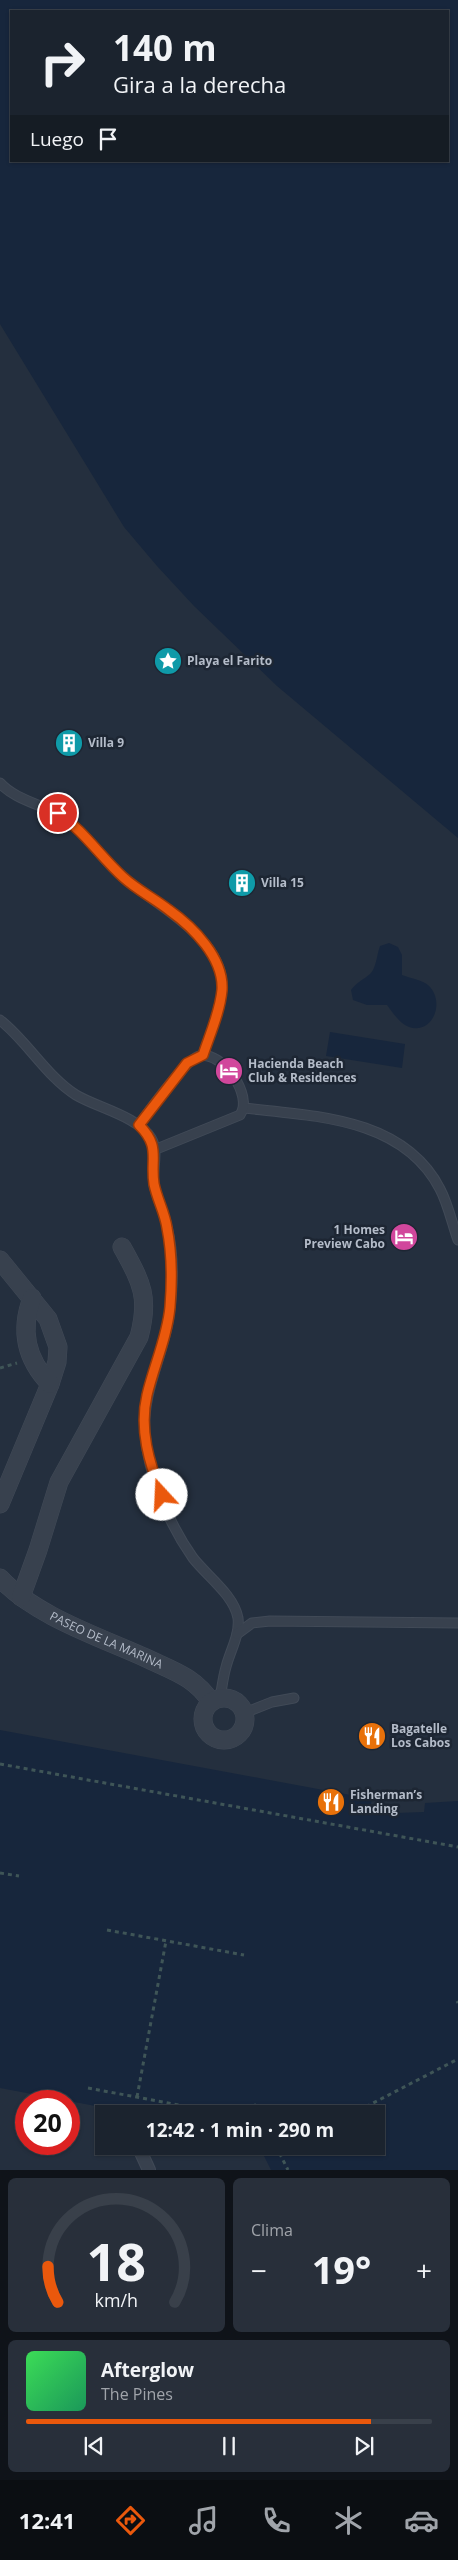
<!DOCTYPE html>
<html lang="es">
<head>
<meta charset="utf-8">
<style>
  body { margin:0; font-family:"Open Sans",sans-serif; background:#282f3a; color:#f1f3f6; height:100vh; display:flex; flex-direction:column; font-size:19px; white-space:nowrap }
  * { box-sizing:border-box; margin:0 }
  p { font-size:16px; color:#a0a4aa }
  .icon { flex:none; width:28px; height:28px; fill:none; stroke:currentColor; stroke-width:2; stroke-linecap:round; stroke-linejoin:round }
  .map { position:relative; height:2170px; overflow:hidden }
  .panel { display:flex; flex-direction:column; gap:8px; padding:8px; background:#0f1319; flex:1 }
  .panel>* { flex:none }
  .top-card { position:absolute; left:10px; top:10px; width:439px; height:152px; border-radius:0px; box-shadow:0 1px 4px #0004,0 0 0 1px #39404a; background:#1b232e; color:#f1f3f6; overflow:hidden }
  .speed { position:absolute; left:15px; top:2090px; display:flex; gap:10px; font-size:25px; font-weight:700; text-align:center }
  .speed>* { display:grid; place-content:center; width:65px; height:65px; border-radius:50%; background:#1b232e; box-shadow:0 1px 4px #0004,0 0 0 1px #39404a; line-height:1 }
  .speed .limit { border:8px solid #d22; background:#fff; color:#111 }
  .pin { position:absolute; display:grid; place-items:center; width:42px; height:42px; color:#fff; margin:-21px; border:2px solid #fff; border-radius:50%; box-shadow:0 1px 5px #0007 }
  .me { position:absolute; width:55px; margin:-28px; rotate:340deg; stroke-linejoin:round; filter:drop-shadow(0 0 4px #0008) }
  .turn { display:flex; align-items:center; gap:18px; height:105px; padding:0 20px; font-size:22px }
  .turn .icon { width:65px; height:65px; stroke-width:2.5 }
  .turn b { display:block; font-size:35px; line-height:42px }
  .then { display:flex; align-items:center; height:48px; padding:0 20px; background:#0003; gap:10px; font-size:19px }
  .big { font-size:38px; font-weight:700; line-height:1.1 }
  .panel .card { flex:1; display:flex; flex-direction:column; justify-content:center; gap:8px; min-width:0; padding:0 18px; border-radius:8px; background:#282f3a }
  .panel .dial { align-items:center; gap:0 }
  .dial svg { height:130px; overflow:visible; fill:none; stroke:#39404a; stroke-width:7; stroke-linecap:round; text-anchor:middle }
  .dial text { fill:#f1f3f6; stroke:none }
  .song { display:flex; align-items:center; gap:15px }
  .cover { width:60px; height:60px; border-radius:8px; background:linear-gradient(135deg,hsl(130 70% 55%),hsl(150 70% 35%)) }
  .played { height:5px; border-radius:2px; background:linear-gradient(90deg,#ea580c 85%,#39404a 85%) }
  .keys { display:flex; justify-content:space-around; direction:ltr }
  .heat { display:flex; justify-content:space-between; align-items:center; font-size:28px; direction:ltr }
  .panel .tiles { flex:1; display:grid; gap:8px; grid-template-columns:1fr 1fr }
  .card:last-child { grid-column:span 2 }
  .trip { position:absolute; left:95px; top:2105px; width:290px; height:50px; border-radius:0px; background:#1b232e; box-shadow:0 1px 4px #0004,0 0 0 1px #39404a; font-weight:700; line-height:50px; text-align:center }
  .tabs { display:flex; height:80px; justify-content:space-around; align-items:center; background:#0b0e12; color:#a0a4aa }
  .tabs .icon { width:35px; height:35px }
  .tabs .selected { color:#ea580c }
  .tabs b { font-size:22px; color:#f1f3f6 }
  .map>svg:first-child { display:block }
  .water { fill:#17263c; fill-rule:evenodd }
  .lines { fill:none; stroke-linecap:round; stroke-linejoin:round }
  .service-casing { stroke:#414a57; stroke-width:11 }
  .pedestrian-casing { stroke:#414a57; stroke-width:14 }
  .minor-casing { stroke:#414a57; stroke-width:19 }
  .path { stroke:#3f5557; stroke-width:3; stroke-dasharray:4 4; stroke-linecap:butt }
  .service { stroke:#38414e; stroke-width:9 }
  .pedestrian { stroke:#38414e; stroke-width:12 }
  .minor { stroke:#38414e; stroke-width:18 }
  .route-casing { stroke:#983908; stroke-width:12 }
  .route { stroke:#ea580c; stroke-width:9 }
  .labels { text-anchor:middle; stroke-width:5; stroke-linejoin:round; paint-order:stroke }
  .poi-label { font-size:12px; font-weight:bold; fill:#b4bcc9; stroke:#1d2633; text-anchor:start }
  .street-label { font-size:12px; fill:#b4bcc9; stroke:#1d2633 }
</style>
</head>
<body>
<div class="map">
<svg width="458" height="2170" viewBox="0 0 458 2170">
  <rect width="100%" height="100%" fill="#242f3e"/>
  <g class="water">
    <path d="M0,0H458V838L277,686L194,606L157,566L124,527L0,324ZM448,11V161H11V11Z"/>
    <path d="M389,943L398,947L402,955V975C410,978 422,980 428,985C446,1001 433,1035 409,1027C399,1023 393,1013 387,1005H367L353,1000L351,990C357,982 363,980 370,974C376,969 377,954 380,946Z"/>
    <polygon points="330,1032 405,1044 402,1068 326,1056"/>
    <polygon points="0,1730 372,1799 369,1814 424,1812 425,1803 458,1801 458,2170 271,2170 259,2146 376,2146 376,2114 138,2114 0,2088"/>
  </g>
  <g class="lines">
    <defs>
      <g id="service">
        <path d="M0,783C15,800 44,805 63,817C88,834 102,861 125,879C158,906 225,939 222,989C220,1012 210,1034 203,1055"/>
        <path d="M0,1020C27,1041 47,1077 76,1095C98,1108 137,1116 151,1138C159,1151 152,1170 154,1185C157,1199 164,1212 167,1226C174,1254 173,1289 169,1317C163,1357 142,1392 145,1433C148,1475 169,1524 193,1558C207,1576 234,1595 238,1618C240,1635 230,1651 226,1667C223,1677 222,1688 220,1698"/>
        <path d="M244,1108C313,1116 403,1117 440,1189C448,1204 452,1223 458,1240"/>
        <path d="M139,1125C149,1111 185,1060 199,1056C222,1050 254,1096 240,1115L154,1150"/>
        <polyline points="237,1634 252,1623 270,1621 458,1623"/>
        <polyline points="244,1713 272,1702 294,1698"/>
      </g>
      <polyline id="pedestrian" points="138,2146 149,2170"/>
      <g id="minor">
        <polyline points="0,1260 48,1319 58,1347 57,1362 50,1384 0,1504"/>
        <path d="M32,1298C20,1330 26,1359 50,1384"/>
        <path id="s1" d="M0,1578C35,1616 100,1637 146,1658C173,1671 195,1677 211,1702"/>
        <path d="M21,1597L38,1550L59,1482L139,1337C150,1296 141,1282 122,1247"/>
        <circle cx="224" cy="1719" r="21"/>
      </g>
    </defs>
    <use href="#service" class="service-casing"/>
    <use href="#pedestrian" class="pedestrian-casing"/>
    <use href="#minor" class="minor-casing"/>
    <g class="path">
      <polyline points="0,1368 17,1363"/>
      <polyline points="0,1764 458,1847"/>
      <polyline points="0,1873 19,1876"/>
      <polyline points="107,1930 244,1955"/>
      <polyline points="457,2001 458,2003"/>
      <polyline points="88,2088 195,2108"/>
      <polyline points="137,2097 166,1941"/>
      <polyline points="254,2104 259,2114"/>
      <polyline points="352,2114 458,2059"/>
      <polyline points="276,2146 288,2170"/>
      <polyline points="278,2152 289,2146"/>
    </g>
    <use href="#service" class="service"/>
    <use href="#pedestrian" class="pedestrian"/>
    <use href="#minor" class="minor"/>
  </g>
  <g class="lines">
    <defs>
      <path id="route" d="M58,813C84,831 100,856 123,877C137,890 154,898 169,910C193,927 224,958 222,990C220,1012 210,1034 203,1055L187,1063L139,1125C161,1147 150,1158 154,1184C157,1199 165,1213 167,1228C172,1253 172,1282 170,1307C167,1338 154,1365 147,1395C139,1429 149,1463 162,1495"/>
    </defs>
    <use href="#route" class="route-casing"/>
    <use href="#route" class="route"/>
  </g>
  <defs>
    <symbol id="sight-disc" viewBox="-11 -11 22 22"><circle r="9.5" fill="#0f9aa8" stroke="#1d2633"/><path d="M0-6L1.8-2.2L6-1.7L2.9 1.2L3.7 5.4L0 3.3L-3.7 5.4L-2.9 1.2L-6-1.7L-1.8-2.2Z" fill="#fff"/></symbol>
    <symbol id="building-disc" viewBox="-11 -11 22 22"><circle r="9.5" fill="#0f9aa8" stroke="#1d2633"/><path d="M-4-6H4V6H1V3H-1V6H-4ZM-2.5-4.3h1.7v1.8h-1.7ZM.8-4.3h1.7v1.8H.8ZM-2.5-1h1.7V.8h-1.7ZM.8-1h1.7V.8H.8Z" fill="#fff"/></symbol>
    <symbol id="hotel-disc" viewBox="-11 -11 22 22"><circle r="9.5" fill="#d1479c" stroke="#1d2633"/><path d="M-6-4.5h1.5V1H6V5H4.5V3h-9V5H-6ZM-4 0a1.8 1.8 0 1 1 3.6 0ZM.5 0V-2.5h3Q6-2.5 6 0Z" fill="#fff"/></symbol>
    <symbol id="restaurant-disc" viewBox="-11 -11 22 22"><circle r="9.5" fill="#e8710a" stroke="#1d2633"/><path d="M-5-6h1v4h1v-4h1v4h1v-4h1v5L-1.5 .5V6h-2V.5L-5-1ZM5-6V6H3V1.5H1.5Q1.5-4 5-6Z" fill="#fff"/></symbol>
  </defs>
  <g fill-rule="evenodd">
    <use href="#sight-disc" x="152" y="645" width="32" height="32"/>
    <use href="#building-disc" x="53" y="727" width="32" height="32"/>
    <use href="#building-disc" x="226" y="867" width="32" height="32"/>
    <use href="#hotel-disc" x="213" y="1055" width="32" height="32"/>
    <use href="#hotel-disc" x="388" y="1221" width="32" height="32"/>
    <use href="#restaurant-disc" x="356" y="1720" width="32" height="32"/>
    <use href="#restaurant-disc" x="315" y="1786" width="32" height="32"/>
  </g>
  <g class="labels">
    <g class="poi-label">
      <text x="187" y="665">Playa el Farito</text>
      <text x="88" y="747">Villa 9</text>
      <text x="261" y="887">Villa 15</text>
      <text x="248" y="1068">Hacienda Beach<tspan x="248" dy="14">Club &amp; Residences</tspan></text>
      <text x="385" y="1234" text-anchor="end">1 Homes<tspan x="385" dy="14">Preview Cabo</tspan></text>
      <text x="391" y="1733">Bagatelle<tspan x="391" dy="14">Los Cabos</tspan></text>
      <text x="350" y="1799">Fisherman’s<tspan x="350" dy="14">Landing</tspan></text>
    </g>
    <g class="street-label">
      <text dy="4" stroke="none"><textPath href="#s1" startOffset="124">PASEO DE LA MARINA</textPath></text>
    </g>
  </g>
</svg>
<div class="speed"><div class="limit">20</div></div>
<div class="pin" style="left:58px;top:813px;background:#d93025"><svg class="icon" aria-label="arrive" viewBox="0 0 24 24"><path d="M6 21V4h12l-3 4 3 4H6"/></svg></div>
<svg class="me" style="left:162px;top:1495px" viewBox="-20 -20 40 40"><circle r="19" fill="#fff"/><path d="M0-13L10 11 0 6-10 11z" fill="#ea580c"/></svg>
<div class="trip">12:42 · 1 min · 290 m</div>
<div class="top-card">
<div class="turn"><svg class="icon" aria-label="right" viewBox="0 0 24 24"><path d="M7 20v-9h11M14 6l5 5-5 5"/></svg><div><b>140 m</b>Gira a la derecha</div></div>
<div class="then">Luego<svg class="icon" aria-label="arrive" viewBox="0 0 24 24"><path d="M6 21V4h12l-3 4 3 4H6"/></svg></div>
</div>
</div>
<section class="panel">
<div class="tiles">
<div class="card dial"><svg viewBox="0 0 100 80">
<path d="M14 69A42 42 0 1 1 86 69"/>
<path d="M14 69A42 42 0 0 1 8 47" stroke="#ea580c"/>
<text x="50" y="56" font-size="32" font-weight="700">18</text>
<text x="50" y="72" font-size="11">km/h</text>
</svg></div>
<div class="card"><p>Clima</p>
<div class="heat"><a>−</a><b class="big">19°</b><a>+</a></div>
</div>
<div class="card">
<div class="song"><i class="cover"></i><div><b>Afterglow</b><p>The Pines</p></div></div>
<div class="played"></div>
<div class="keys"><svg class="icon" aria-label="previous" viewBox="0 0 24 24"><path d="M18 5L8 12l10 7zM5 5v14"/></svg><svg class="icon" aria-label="pause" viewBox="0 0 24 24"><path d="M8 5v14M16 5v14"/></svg><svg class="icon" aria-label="next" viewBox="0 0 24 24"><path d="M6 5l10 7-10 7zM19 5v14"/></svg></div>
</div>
</div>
</section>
<nav class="tabs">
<b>12:41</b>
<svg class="icon selected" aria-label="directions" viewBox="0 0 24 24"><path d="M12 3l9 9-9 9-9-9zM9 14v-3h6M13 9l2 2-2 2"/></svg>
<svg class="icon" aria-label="music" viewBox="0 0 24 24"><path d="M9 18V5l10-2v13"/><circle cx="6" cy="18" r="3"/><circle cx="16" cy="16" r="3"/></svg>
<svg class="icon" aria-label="phone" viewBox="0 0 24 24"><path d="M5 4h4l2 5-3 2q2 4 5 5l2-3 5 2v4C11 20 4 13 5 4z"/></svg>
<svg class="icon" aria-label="climate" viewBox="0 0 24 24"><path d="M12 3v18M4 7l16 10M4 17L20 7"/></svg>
<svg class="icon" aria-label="car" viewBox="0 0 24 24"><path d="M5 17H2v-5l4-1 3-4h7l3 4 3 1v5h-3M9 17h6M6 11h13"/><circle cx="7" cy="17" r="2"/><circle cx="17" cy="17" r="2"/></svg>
</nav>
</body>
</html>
